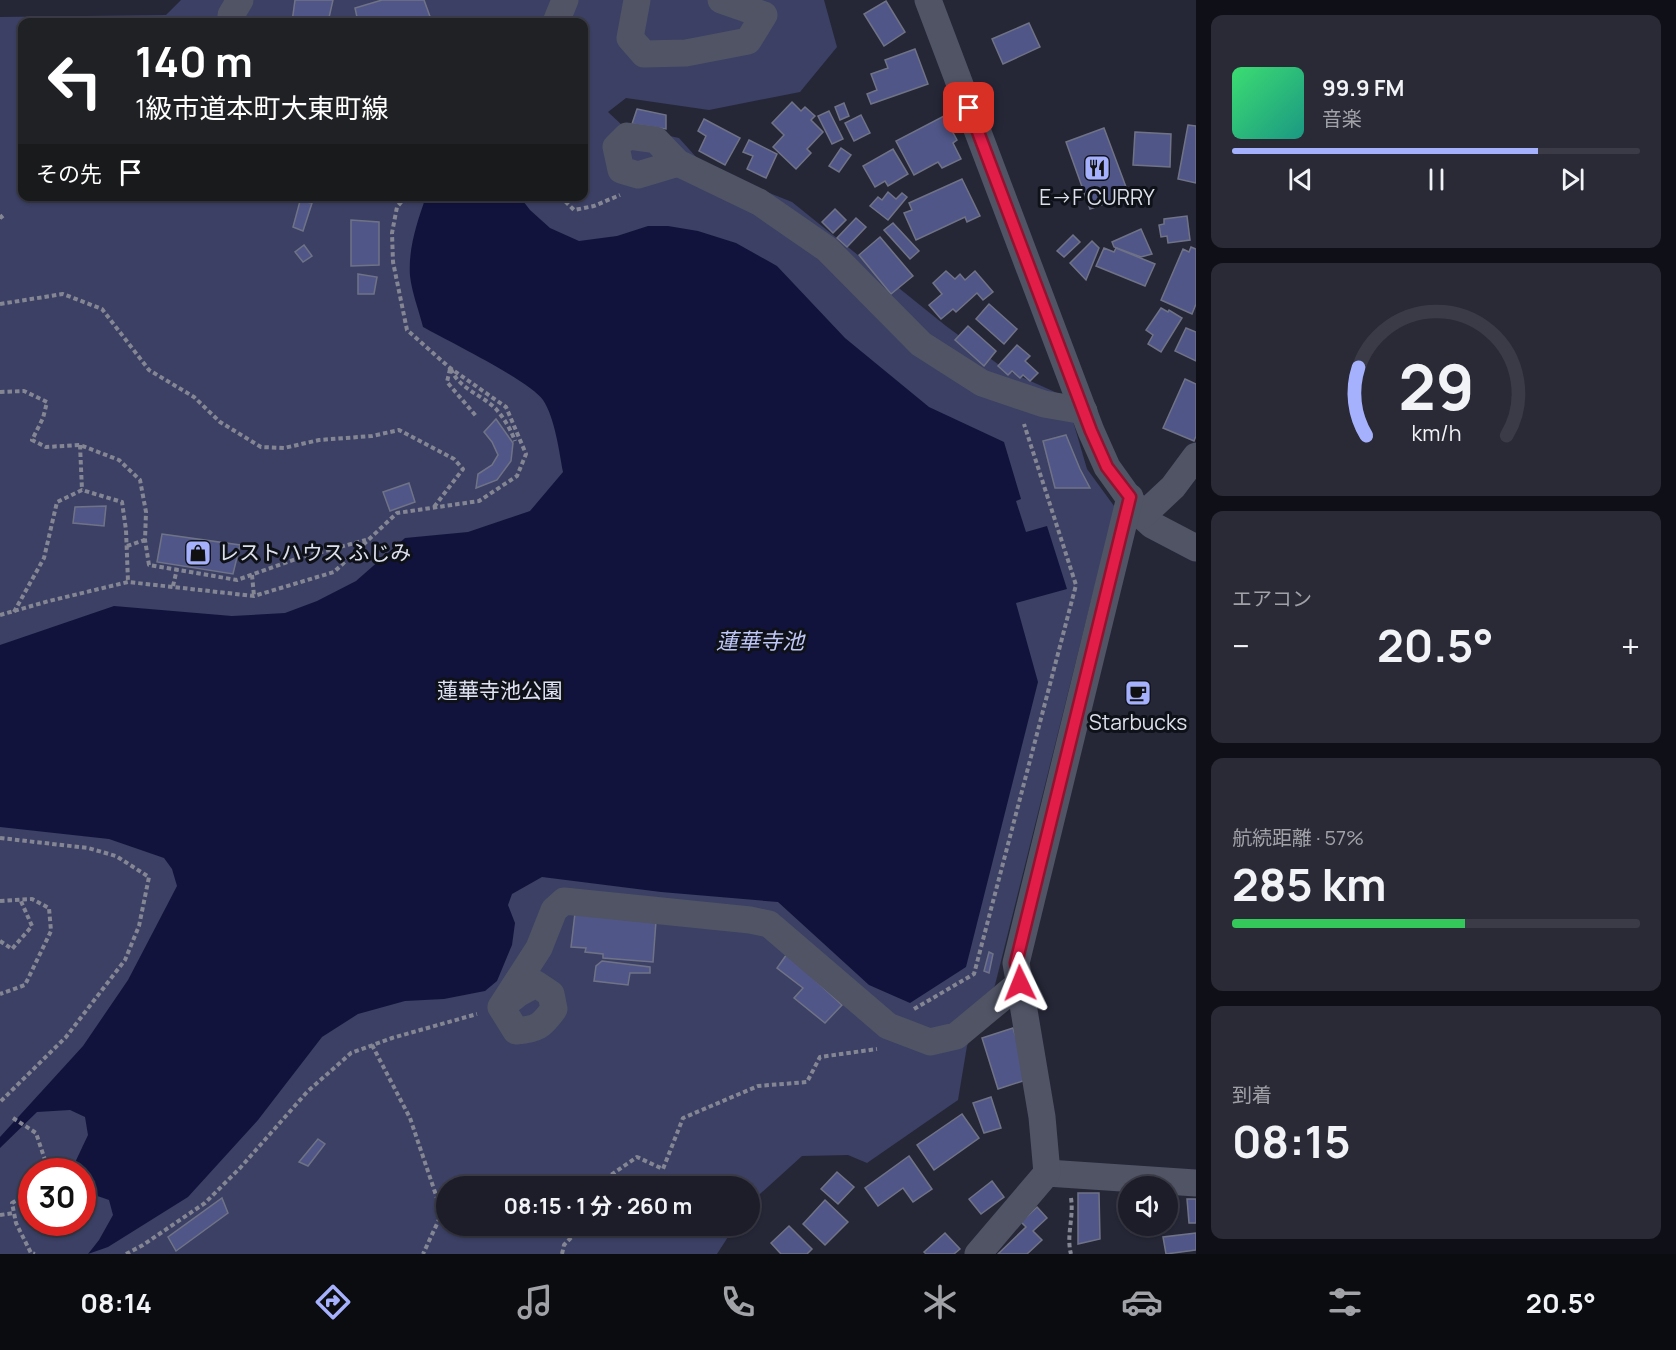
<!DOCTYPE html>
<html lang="ja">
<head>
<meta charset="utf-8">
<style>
  body { margin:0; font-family:Manrope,"Noto Sans JP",sans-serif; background:#292a35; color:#f1f3f6; height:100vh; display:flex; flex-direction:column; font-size:22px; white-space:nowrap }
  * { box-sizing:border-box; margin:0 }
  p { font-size:20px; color:#a0a2a8 }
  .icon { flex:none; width:33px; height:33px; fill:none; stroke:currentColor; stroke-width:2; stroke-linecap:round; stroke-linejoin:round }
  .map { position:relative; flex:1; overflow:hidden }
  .details { display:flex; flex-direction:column; gap:15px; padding:15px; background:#0f1017; width:480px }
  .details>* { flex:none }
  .guide { position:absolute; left:18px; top:18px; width:570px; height:183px; border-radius:12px; box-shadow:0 2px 4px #0004,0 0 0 2px #3a3b46; background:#202124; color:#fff; overflow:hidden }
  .controls { position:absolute; left:1118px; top:1176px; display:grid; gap:12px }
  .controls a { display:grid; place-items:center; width:60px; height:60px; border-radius:50%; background:#1c1d29; box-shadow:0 2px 4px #0004,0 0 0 2px #3a3b46; font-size:30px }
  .speed { position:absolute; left:18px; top:1158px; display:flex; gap:12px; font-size:30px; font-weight:700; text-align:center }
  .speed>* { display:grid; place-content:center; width:78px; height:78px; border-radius:50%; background:#1c1d29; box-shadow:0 2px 4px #0004,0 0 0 2px #3a3b46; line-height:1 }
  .speed .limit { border:9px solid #d22; background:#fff; color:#111 }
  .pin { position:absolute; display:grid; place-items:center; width:51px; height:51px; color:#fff; margin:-26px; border-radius:12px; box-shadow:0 3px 9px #0006 }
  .me { position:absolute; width:66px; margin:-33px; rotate:358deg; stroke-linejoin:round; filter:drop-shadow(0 0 4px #0008) }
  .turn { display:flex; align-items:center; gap:21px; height:126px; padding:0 18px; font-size:27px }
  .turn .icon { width:78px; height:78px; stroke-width:2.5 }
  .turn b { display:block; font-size:42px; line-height:51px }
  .then { display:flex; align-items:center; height:57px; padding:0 18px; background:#0003; gap:12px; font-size:22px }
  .big { font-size:45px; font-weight:700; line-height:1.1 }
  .details .widget { flex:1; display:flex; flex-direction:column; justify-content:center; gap:9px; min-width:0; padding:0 21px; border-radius:12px; background:#292a35 }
  .details .dial { align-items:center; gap:0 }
  .dial svg { height:156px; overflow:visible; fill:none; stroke:#3a3b46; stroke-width:7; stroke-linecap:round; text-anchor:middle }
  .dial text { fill:#f1f3f6; stroke:none }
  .song { display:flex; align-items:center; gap:18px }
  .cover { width:72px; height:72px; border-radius:9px; background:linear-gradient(135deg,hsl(140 70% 55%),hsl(170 70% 35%)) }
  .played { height:6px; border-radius:3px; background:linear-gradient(90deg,#a5b1fc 75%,#3a3b46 75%) }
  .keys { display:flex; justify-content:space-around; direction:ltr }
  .heat { display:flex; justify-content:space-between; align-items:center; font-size:33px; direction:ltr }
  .charge { height:9px; border-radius:4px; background:linear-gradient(90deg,#34c759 57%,#3a3b46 0) }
  .trip { position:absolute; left:436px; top:1176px; width:324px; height:60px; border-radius:30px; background:#1c1d29; box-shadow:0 2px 4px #0004,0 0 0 2px #3a3b46; font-weight:700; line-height:60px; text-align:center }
  .tab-bar { display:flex; height:96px; justify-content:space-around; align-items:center; background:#0b0c10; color:#a0a2a8 }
  .tab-bar .icon { width:42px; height:42px }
  .tab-bar .selected { color:#a5b1fc }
  .tab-bar b { font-size:27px; color:#f1f3f6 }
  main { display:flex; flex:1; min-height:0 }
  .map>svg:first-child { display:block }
  .green { fill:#3b4064; fill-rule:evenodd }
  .water { fill:#12133d }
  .building { fill:#505788; stroke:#707386; stroke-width:1.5 }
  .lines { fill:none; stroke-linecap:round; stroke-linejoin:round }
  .path { stroke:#848693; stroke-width:4; stroke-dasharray:4.5 3; stroke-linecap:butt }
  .minor { stroke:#505465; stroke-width:27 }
  .route-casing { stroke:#92132f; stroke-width:15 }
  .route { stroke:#e11d48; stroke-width:10 }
  .labels { text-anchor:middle; stroke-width:6; stroke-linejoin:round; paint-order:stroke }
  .poi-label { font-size:21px; fill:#dddfea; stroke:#0f1118 }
  .park-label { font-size:21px; fill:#e0e3f3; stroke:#0f1118 }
  .water-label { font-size:22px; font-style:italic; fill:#bfc7f6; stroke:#0f1118 }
</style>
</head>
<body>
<main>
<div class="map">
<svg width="1196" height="1254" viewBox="0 0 1196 1254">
  <rect width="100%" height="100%" fill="#252737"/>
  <path class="green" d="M181,0H824L837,47L800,92L709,110L626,98L608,112L623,126L679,138L705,167L792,202L946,326L1006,370L1066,397L1087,469L1117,510L1092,597L995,985L967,1046L958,1100L867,1163L848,1155L802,1156L750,1203V1186H447V1226H735L717,1254H0V17L166,15ZM22,22H584V196H22ZM32,1172H82V1222H32Z"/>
  <path class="water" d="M426,197H520L530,210L550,228L579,241L617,236L648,226H668L698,231L736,243L777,266L845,338L929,407L1004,442L1021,499L1016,501L1026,532L1047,526L1067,589L1016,603L1038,682L966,967L910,1003L869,985L778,902L661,892L542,877L512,894L508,905L515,923L512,945L497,981L485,991L444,999L405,1001L358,1014L322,1037L258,1120L188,1197L108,1247L88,1254L99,1240L113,1215L109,1200L83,1191L82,1172L71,1171L88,1135L85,1117L70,1110L37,1112L0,1148V1137L83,1046L128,980L177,886L172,869L164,858L109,839L0,827V645L114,606L232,616L285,613L317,601L356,581L405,538L468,532L530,511L563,472C559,451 555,418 543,400C530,381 448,341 423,327C419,311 412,293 410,276C408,249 417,222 426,197Z"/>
  <g class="building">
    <polygon points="295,0 333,0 328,22 292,22"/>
    <polygon points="382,0 424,0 432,22 358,22 355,8"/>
    <polygon points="886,1 905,32 884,46 864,14"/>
    <polygon points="1029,23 1040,47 1003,64 992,39"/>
    <polygon points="915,49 928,84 871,104 867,94 877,90 871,74 888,68 885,60"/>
    <polygon points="792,102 801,111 805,107 815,116 811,120 823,132 807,149 811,153 796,169 773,147 784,135 772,123"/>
    <polygon points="844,103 849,116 840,120 835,107"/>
    <polygon points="637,109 666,115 666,129 632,124"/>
    <polygon points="829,111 843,139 832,144 818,116"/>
    <polygon points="861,115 870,133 854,141 845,123"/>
    <polygon points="944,116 957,140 953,143 961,159 942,168 938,162 914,175 896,141"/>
    <polygon points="704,119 740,138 725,165 699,151 706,136 698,131"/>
    <polygon points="1188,125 1196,126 1196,183 1178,179"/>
    <polygon points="1104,128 1129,195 1090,209 1066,142"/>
    <polygon points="1135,132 1171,134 1170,167 1133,165"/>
    <polygon points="749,140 777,154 766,178 747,169 753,156 743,152"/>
    <polygon points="841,148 851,155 839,172 829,166"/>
    <polygon points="893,149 908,174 888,186 885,181 875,187 863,166"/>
    <polygon points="962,179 980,216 967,222 965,217 916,240 904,213 912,210 909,203"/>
    <polygon points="888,192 896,199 902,193 907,197 888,220 870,206 878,197 882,200"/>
    <polygon points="300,201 312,203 303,231 293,227"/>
    <polygon points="835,209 846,220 833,233 822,222"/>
    <polygon points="1187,216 1190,240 1168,243 1167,236 1161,237 1159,225 1164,224 1164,219"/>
    <polygon points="856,218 866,227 847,247 837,238"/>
    <polygon points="351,220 379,222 379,265 351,266"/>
    <polygon points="893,223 919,251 910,259 884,230"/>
    <polygon points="1141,229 1152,254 1141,257 1114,247 1112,242"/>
    <polygon points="1073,235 1080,242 1064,257 1057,251"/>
    <polygon points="880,237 913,276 891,294 859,255"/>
    <polygon points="1092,241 1099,248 1086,280 1070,263"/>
    <polygon points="304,245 312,256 303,262 295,252"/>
    <polygon points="1191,247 1196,249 1196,304 1192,314 1161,300 1183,249 1189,252"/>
    <polygon points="1104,248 1114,252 1116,248 1155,264 1145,286 1096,266"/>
    <polygon points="946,271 955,279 960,274 965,280 975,271 993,292 983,300 977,293 956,312 953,309 941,319 929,305 942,294 933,283"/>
    <polygon points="358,274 377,277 374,294 358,294"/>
    <polygon points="989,304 1017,329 1004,344 976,319"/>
    <polygon points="1161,308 1168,312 1169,310 1182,318 1161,352 1148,344 1153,335 1146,330"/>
    <polygon points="968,326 996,351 984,366 955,340"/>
    <polygon points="1186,328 1196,332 1196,361 1175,351"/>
    <polygon points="1017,345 1030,356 1025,361 1038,373 1030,381 1023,375 1020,378 1012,371 1008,375 998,366"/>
    <polygon points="1185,379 1196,384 1196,436 1194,441 1163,428"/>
    <polygon points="496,419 513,443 511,461 497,480 476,488 478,474 492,465 498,455 492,442 484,432"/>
    <polygon points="1066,435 1080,469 1090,488 1055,488 1043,441"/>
    <polygon points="409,483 415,502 390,511 383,492"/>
    <polygon points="106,506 104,526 73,523 75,507"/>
    <polygon points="162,534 240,545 233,574 157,562"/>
    <polygon points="575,913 656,921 653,962 603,958 603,954 585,952 586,948 571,947"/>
    <polygon points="989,952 993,954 989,973 984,971"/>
    <polygon points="787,954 842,1005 825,1023 794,998 803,988 777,968"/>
    <polygon points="602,961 650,967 650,973 630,973 628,985 594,981 596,966"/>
    <polygon points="1013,1028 1029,1079 998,1089 982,1038"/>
    <polygon points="991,1097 1001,1128 984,1133 973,1103"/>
    <polygon points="962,1114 979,1138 934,1170 917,1145"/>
    <polygon points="318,1139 325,1144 308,1166 299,1162"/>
    <polygon points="909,1156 932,1189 913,1202 903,1188 878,1206 865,1188"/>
    <polygon points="837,1172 854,1187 838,1204 821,1189"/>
    <polygon points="992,1181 1004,1197 981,1214 969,1199"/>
    <polygon points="1078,1193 1099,1193 1100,1239 1078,1244"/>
    <polygon points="222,1198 228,1213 176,1251 168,1237"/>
    <polygon points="1187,1199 1196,1199 1196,1223 1189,1223"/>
    <polygon points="825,1200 848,1222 825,1245 803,1224"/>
    <polygon points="1167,1201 1169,1228 1137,1231 1136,1226 1167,1226"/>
    <polygon points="1037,1207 1047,1218 1033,1231 1042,1240 1027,1254 998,1254 1026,1227 1021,1222"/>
    <polygon points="789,1226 812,1249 807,1254 781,1254 771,1243"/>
    <polygon points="945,1233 960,1249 954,1254 926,1254 924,1252"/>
    <polygon points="1196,1233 1196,1250 1166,1254 1163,1237"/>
  </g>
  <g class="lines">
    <g class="path">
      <polyline points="560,196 574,210 594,206 620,195"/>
      <polyline points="0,215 4,220"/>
      <polyline points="0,304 63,294 102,309 149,370 194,397 220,422 261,447 284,448 319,440 372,436 399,430 454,459 463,469 434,507"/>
      <polyline points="450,369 447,382 476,416"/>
      <path d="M451,369C459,389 481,394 496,409C504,418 511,430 515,441"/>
      <polyline points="0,392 24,391 47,402 43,418 32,440 46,447 80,445 119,460 140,480 146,512 145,540 149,565 237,580 299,558 366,540"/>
      <polyline points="80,445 82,490"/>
      <polyline points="127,546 145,540"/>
      <polyline points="252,575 254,596"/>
      <polyline points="173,586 177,569"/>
      <polyline points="14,612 44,558 57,502 82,490 122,502 126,530 128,582"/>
      <polyline points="0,615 49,601 128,582 254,596 334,572 397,513 479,501 517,476 526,454 506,407 450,368 407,330 393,262 392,233 397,207 406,196"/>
      <polyline points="0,838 88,848 116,856 149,877 139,926 125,960 66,1037 0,1102"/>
      <polyline points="0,901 32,899 49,908 51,931 25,985 0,994"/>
      <polyline points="0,941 12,949 32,926 20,899"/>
      <polyline points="914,1009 974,974 1076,585 1024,424"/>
      <polyline points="372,1045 410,1118 442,1213 423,1254"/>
      <polyline points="13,1118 36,1133 45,1160 40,1172"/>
      <polyline points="603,1186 605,1179 637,1157 663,1169 683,1118 758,1086 807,1082 820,1057 877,1049"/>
      <polyline points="32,1187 28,1194 12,1203 16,1223 31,1253 35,1254"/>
      <path d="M1071,1198C1074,1217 1066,1236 1071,1254"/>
      <polyline points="0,1215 14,1213"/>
      <polyline points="126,1254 143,1245 205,1203 240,1168 307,1092 351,1053 392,1038 477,1014"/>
      <polyline points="562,1254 564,1245 582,1226"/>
    </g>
    <g class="minor">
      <polyline points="637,0 630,38 644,54 686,53 748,41 764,15 721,0"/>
      <polyline points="928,0 1091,431 1107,467 1142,516 1152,525 1196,548"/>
      <polyline points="231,22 231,15 240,0"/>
      <polyline points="556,22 565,0"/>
      <polyline points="678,163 638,175 621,170 616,147 627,136 656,140 678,163 759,202 827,249 921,344 982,383 1044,404 1084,411"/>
      <polyline points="1142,516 1173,487 1196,456"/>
      <path d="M501,1007L519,993L536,984L551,994L554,1009C541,1027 537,1029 516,1031L501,1007L539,948L554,910L564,901L750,920L769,924L888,1026L930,1042L956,1036L1020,983"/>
      <polyline points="1047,1173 1196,1183"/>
      <polyline points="978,1254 1047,1173 1042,1117 1016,963 1130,497"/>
    </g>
  </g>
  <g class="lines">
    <defs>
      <polyline id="route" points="969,108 1091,431 1107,467 1130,497 1016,963 1020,983"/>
    </defs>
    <use href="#route" class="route-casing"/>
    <use href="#route" class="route"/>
  </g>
  <defs>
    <symbol id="restaurant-square" viewBox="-11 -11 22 22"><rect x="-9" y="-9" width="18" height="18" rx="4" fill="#a5b1fc" stroke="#0f1118"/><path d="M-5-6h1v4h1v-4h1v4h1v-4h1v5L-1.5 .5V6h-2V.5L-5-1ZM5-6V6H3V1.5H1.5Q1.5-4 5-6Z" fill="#111"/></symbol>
    <symbol id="shop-square" viewBox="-11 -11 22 22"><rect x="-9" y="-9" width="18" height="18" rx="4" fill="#a5b1fc" stroke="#0f1118"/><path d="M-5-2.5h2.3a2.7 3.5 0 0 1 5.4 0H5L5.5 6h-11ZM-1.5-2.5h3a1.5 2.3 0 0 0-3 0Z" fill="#111"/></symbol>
    <symbol id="cafe-square" viewBox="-11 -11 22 22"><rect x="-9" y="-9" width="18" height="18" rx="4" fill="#a5b1fc" stroke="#0f1118"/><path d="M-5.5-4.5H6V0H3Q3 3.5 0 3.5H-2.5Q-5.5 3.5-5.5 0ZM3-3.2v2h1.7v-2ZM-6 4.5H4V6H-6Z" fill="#111"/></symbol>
  </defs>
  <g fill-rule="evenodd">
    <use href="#restaurant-square" x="1082" y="153" width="30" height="30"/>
    <use href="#shop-square" x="183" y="538" width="30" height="30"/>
    <use href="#cafe-square" x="1123" y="678" width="30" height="30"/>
  </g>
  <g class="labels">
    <g class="poi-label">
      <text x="1097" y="205">E→F CURRY</text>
      <text x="218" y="560" text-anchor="start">レストハウス ふじみ</text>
      <text x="1138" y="730">Starbucks</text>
    </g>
    <g class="park-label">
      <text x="500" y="698">蓮華寺池公園</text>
    </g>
    <g class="water-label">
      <text x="760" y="649">蓮華寺池</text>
    </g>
  </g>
</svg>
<div class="controls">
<a><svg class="icon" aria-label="sound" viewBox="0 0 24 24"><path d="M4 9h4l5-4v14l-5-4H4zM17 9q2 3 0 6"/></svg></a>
</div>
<div class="speed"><div class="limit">30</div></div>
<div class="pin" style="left:969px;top:108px;background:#d93025"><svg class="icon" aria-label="arrive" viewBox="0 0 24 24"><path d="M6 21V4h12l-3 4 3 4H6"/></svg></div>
<svg class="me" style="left:1020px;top:983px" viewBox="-20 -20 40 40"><path d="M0-17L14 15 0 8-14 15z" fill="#e11d48" stroke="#fff" stroke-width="4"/></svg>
<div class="trip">08:15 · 1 分 · 260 m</div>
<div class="guide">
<div class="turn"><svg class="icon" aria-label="left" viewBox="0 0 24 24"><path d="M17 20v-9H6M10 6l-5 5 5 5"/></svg><div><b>140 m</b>1級市道本町大東町線</div></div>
<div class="then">その先<svg class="icon" aria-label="arrive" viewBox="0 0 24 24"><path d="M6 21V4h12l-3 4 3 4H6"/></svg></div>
</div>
</div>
<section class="details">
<div class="widget">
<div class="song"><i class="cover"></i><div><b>99.9 FM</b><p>音楽</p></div></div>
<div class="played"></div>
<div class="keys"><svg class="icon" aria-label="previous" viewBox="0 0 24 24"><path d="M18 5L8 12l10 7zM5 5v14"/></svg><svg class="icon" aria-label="pause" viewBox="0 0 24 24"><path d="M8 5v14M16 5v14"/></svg><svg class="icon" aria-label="next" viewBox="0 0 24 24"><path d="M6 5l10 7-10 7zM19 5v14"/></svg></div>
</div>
<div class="widget dial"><svg viewBox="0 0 100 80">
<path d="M14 69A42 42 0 1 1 86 69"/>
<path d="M14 69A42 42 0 0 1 10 34" stroke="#a5b1fc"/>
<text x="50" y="56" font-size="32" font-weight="700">29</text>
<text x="50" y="72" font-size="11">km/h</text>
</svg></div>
<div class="widget"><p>エアコン</p>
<div class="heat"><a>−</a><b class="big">20.5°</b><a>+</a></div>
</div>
<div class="widget"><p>航続距離 · 57%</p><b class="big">285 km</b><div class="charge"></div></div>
<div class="widget"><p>到着</p><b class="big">08:15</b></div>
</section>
</main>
<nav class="tab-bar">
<b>08:14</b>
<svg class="icon selected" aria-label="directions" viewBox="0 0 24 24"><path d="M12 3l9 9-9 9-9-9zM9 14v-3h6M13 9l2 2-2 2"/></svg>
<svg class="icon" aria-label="music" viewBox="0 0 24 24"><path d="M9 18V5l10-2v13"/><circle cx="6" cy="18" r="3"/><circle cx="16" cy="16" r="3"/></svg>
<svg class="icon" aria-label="phone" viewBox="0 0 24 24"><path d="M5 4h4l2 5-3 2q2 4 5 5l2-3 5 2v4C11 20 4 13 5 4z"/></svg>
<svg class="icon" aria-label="climate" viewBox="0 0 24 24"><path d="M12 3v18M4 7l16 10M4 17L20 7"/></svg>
<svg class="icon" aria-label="car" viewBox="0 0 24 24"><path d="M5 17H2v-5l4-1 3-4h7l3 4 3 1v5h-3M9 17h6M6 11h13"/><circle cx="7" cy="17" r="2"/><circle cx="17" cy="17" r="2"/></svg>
<svg class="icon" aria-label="filters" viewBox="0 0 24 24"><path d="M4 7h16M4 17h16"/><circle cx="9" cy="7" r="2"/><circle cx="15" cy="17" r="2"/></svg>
<b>20.5°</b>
</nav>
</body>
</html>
